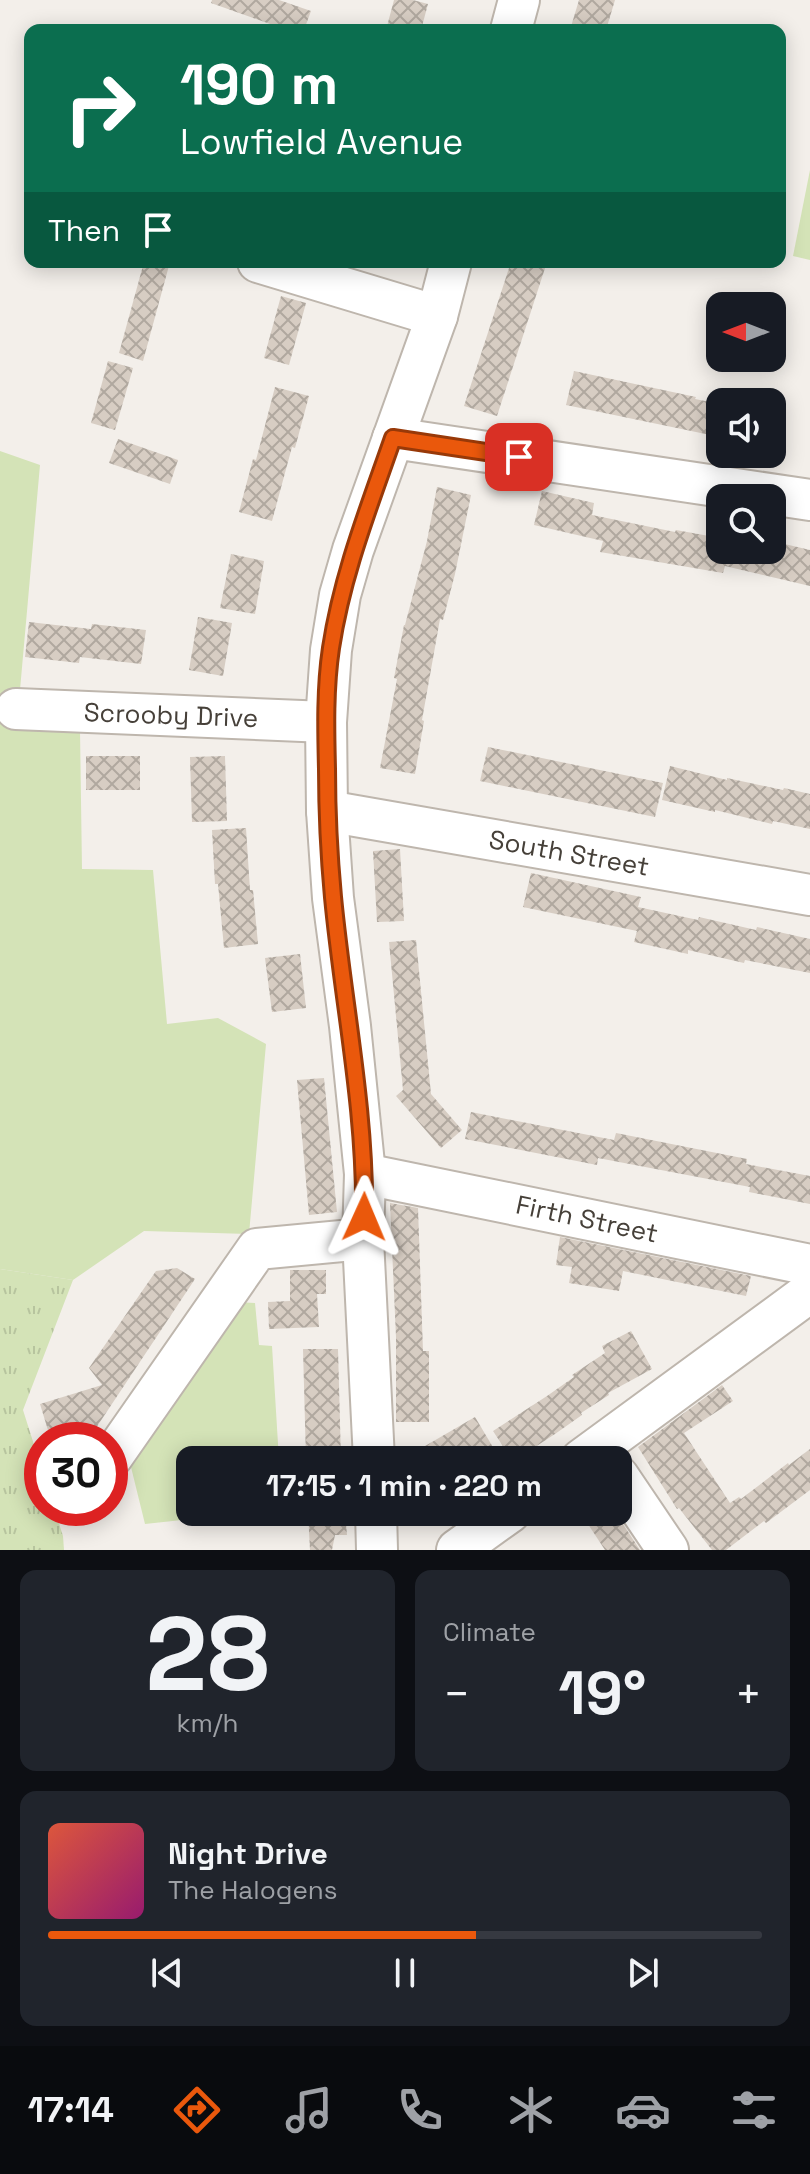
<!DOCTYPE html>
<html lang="en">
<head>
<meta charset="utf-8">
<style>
  body { margin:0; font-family:"Space Grotesk",sans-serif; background:#20242c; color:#f1f3f6; height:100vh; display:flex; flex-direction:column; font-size:30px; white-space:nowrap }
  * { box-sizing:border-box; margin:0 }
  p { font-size:26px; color:#9ea1a6 }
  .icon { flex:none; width:44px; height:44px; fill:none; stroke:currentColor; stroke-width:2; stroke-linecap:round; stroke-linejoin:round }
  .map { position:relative; height:1550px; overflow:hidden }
  .details { display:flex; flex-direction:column; gap:20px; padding:20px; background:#0d0f14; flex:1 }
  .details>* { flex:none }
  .guide { position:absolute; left:24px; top:24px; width:762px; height:244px; border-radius:16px; box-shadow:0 4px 20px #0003; background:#0b6e4f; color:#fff; overflow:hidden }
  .needle { width:52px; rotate:270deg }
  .controls { position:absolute; left:706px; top:292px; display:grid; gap:16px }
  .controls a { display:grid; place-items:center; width:80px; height:80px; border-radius:16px; background:#171b24; box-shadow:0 4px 20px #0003; font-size:40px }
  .speed { position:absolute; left:24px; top:1422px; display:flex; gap:16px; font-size:40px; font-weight:700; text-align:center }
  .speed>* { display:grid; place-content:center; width:104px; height:104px; border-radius:50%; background:#171b24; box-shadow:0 4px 20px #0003; line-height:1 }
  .speed .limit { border:12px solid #d22; background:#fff; color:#111 }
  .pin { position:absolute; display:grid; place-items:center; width:68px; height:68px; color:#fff; margin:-34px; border-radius:16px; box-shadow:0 4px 12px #0006 }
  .me { position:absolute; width:88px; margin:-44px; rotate:1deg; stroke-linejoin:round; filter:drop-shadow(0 0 6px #0008) }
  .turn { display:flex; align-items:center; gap:28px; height:168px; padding:0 24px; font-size:36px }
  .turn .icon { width:104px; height:104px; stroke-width:2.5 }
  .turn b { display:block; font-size:56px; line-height:68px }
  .then { display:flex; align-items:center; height:76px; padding:0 24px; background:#0003; gap:16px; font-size:30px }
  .big { font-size:60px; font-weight:700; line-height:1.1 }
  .details .card { flex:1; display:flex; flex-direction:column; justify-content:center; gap:12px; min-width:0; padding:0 28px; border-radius:16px; background:#20242c }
  .details .dial { align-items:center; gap:0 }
  .dial b { font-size:104px; line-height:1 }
  .song { display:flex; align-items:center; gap:24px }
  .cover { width:96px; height:96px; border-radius:12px; background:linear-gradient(135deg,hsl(10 70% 55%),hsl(320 70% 35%)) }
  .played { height:8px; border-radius:4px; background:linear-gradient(90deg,#ea580c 60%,#363941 60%) }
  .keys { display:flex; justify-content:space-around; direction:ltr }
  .heat { display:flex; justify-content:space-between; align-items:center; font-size:44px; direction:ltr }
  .details .tiles { flex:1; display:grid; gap:20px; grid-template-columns:1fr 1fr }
  .card:last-child { grid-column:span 2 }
  .trip { position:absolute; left:176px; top:1446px; width:456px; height:80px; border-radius:16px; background:#171b24; box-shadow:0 4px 20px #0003; font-weight:700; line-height:80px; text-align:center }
  .tab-bar { display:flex; height:128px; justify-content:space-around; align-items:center; background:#090b0e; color:#9ea1a6 }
  .tab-bar .icon { width:56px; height:56px }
  .tab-bar .on { color:#ea580c }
  .tab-bar b { font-size:36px; color:#f1f3f6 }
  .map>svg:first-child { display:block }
  .park { fill:url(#park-tufts) }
  .garden { fill:#d4e3b7 }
  .building { fill:url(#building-cross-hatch) }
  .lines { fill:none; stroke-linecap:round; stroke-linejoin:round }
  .minor-casing { stroke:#beb6ad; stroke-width:44 }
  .minor { stroke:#fff; stroke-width:40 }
  .route-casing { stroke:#983908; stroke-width:20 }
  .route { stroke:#ea580c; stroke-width:14 }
  .labels { text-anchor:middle; stroke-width:7; stroke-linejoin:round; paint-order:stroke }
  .street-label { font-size:26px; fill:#464039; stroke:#fff }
</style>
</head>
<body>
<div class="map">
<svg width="810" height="1550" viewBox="0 0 810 1550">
  <defs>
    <pattern id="park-tufts" width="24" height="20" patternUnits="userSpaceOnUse" patternTransform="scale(2)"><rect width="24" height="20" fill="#d4e3b7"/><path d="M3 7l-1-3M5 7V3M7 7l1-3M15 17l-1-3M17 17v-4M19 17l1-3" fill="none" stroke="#b7c49e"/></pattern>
    <pattern id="building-cross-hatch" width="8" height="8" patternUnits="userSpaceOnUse" patternTransform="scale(2)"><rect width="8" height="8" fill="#d7cdc3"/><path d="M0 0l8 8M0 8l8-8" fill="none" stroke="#b0a89f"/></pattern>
  </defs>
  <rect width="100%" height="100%" fill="#f3efea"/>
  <polygon class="park" points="0,1269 73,1280 23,1410 42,1470 42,1508 54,1508 63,1536 64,1550 0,1550"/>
  <g class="garden">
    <polygon points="810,170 810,260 793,256"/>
    <polygon points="0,451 40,465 19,701 80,730 82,869 153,870 167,1024 218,1018 266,1044 249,1234 144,1231 73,1280 0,1269"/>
    <polygon points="236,1302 255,1303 259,1345 272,1346 279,1460 190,1460 190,1512 256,1512 145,1524 129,1459"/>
  </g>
  <g class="building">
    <polygon points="212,0 279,0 311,11 304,30 287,30 211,3"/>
    <polygon points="394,0 413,0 428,4 421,30 386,30"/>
    <polygon points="579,0 615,0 606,30 570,30"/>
    <polygon points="144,262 170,262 143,361 119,353"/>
    <polygon points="511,262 547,262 497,416 464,406"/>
    <polygon points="281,296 306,303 289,365 264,358"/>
    <polygon points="108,361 133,368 115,430 91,423"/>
    <polygon points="574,371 696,397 695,399 720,404 720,437 566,405"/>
    <polygon points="275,387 309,396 295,448 292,447 272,521 239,512 253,459 256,460"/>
    <polygon points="118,439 178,460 170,484 109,463"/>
    <polygon points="437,487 471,495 455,574 443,620 440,619 422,720 424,721 415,774 380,768 397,679 394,678 404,625 405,625 427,541"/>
    <polygon points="542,491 594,503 592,515 675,532 676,530 720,538 720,550 772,550 772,541 810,550 810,586 725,566 723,573 600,552 603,541 534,525"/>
    <polygon points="231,554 264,561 255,614 220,608"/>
    <polygon points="198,617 232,623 223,676 189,670"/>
    <polygon points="29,622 91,629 92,624 146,630 141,664 80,657 79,663 25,657"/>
    <polygon points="488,747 663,783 655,817 480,781"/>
    <rect x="86" y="756" width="54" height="34"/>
    <polygon points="225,756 227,821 192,822 190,757"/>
    <polygon points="670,766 727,780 727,778 783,790 784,788 810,794 810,829 773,821 772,824 715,810 715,812 662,800"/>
    <polygon points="246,828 250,890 253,890 258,944 224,948 218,884 215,884 212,830"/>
    <polygon points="400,849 404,921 377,922 373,851"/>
    <polygon points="531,873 641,897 638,907 698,920 699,917 756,930 757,927 810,939 810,973 745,960 744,963 688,950 688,954 634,942 637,931 523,907"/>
    <polygon points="416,940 431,1094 462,1130 441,1148 396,1096 403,1090 389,942"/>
    <polygon points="300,954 306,1008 272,1012 265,958"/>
    <polygon points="324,1078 337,1212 309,1215 297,1080"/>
    <polygon points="471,1112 614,1140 616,1133 747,1159 746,1164 810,1176 810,1204 749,1192 750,1187 598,1158 597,1165 465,1139"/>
    <polygon points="390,1203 418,1208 423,1351 429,1351 429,1422 396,1422 396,1337"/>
    <polygon points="560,1237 751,1276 746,1296 623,1271 619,1291 569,1283 572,1267 556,1265"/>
    <polygon points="177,1268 195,1279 88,1440 51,1440 40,1404 102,1385 89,1368 156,1271"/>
    <polygon points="290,1270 326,1270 326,1294 317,1294 319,1327 269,1329 268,1302 290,1301"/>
    <polygon points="631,1331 652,1369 608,1393 609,1395 581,1413 582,1415 555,1434 515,1460 512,1460 493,1431 547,1396 574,1377 572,1375 605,1353 602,1346"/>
    <polygon points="303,1349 338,1349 341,1460 306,1460"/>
    <polygon points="722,1385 733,1401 684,1433 730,1503 739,1497 741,1499 788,1463 789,1465 810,1449 810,1490 766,1523 764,1521 726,1550 712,1550 679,1508 677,1509 638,1447"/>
    <polygon points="475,1417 494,1449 475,1460 401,1460"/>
    <polygon points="308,1512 345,1512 347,1535 335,1535 332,1550 310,1550"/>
    <polygon points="580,1512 615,1512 640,1550 605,1550"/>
  </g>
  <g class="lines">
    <defs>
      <g id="minor">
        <polyline points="511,30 519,0"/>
        <polyline points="258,262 437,316"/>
        <polyline points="393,438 810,500"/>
        <polyline points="16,709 326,722"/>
        <polyline points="327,811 810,895"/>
        <polyline points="365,1174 810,1265"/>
        <polyline points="112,1457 257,1249 363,1239"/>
        <polyline points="374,1460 363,1239 365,1174 350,1026 333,898 327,811 326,722 331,650 340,595 353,550 437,316 451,262"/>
        <polyline points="581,1460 810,1292"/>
        <polyline points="618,1476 668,1550"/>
        <polyline points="376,1512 377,1550"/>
        <polyline points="457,1550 510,1512"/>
      </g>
    </defs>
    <use href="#minor" class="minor-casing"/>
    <use href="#minor" class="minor"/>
  </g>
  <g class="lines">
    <defs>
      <path id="route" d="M364,1217C366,1110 343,1003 333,897C329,854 327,812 327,769C326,729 325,688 331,648C342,575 369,507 393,438L519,457"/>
    </defs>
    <use href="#route" class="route-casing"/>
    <use href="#route" class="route"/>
  </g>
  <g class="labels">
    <g class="street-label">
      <text transform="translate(171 715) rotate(2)" y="9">Scrooby Drive</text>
      <text transform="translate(569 853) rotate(10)" y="9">South Street</text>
      <text transform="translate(587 1219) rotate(12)" y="9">Firth Street</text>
    </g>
  </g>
</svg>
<div class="controls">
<a><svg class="needle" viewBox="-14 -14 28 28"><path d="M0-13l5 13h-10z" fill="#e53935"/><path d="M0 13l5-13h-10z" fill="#9ea1a6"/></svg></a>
<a><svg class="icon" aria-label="sound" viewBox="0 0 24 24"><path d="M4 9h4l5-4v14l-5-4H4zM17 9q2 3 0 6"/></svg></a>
<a><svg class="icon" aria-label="search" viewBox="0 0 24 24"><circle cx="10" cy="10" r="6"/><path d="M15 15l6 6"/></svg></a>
</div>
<div class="speed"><div class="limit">30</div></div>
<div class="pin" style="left:519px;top:457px;background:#d93025"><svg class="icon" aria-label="arrive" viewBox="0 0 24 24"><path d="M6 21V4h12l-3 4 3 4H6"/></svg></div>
<svg class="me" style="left:364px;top:1217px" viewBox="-20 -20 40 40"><path d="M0-17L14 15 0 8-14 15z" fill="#ea580c" stroke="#fff" stroke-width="4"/></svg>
<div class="trip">17:15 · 1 min · 220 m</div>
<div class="guide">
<div class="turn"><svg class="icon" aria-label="right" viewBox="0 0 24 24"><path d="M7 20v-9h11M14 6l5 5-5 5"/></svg><div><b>190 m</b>Lowfield Avenue</div></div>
<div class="then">Then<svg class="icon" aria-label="arrive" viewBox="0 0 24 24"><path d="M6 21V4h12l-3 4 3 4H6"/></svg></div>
</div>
</div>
<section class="details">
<div class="tiles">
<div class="card dial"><b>28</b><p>km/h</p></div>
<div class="card"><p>Climate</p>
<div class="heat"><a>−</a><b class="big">19°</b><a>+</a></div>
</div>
<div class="card">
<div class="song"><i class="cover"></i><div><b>Night Drive</b><p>The Halogens</p></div></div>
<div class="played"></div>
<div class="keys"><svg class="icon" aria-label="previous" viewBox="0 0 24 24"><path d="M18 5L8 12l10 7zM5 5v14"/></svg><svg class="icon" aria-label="pause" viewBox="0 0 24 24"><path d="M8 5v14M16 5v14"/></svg><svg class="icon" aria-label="next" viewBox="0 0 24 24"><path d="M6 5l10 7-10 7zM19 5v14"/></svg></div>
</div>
</div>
</section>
<nav class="tab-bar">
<b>17:14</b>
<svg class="icon on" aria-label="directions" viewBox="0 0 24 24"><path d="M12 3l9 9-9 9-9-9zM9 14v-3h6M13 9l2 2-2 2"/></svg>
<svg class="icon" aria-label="music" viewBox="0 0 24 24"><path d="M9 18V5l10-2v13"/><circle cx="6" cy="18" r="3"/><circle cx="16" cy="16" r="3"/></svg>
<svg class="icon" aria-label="phone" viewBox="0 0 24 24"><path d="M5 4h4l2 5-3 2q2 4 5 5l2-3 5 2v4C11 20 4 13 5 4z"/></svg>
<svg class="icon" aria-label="climate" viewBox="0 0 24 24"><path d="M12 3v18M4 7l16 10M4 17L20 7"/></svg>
<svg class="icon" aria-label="car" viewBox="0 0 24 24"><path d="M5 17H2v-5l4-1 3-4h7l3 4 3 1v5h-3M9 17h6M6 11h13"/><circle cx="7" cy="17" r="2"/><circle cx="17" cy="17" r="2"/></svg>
<svg class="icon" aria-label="filters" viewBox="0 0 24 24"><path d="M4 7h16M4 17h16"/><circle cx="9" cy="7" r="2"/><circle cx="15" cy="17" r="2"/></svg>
</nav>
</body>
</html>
